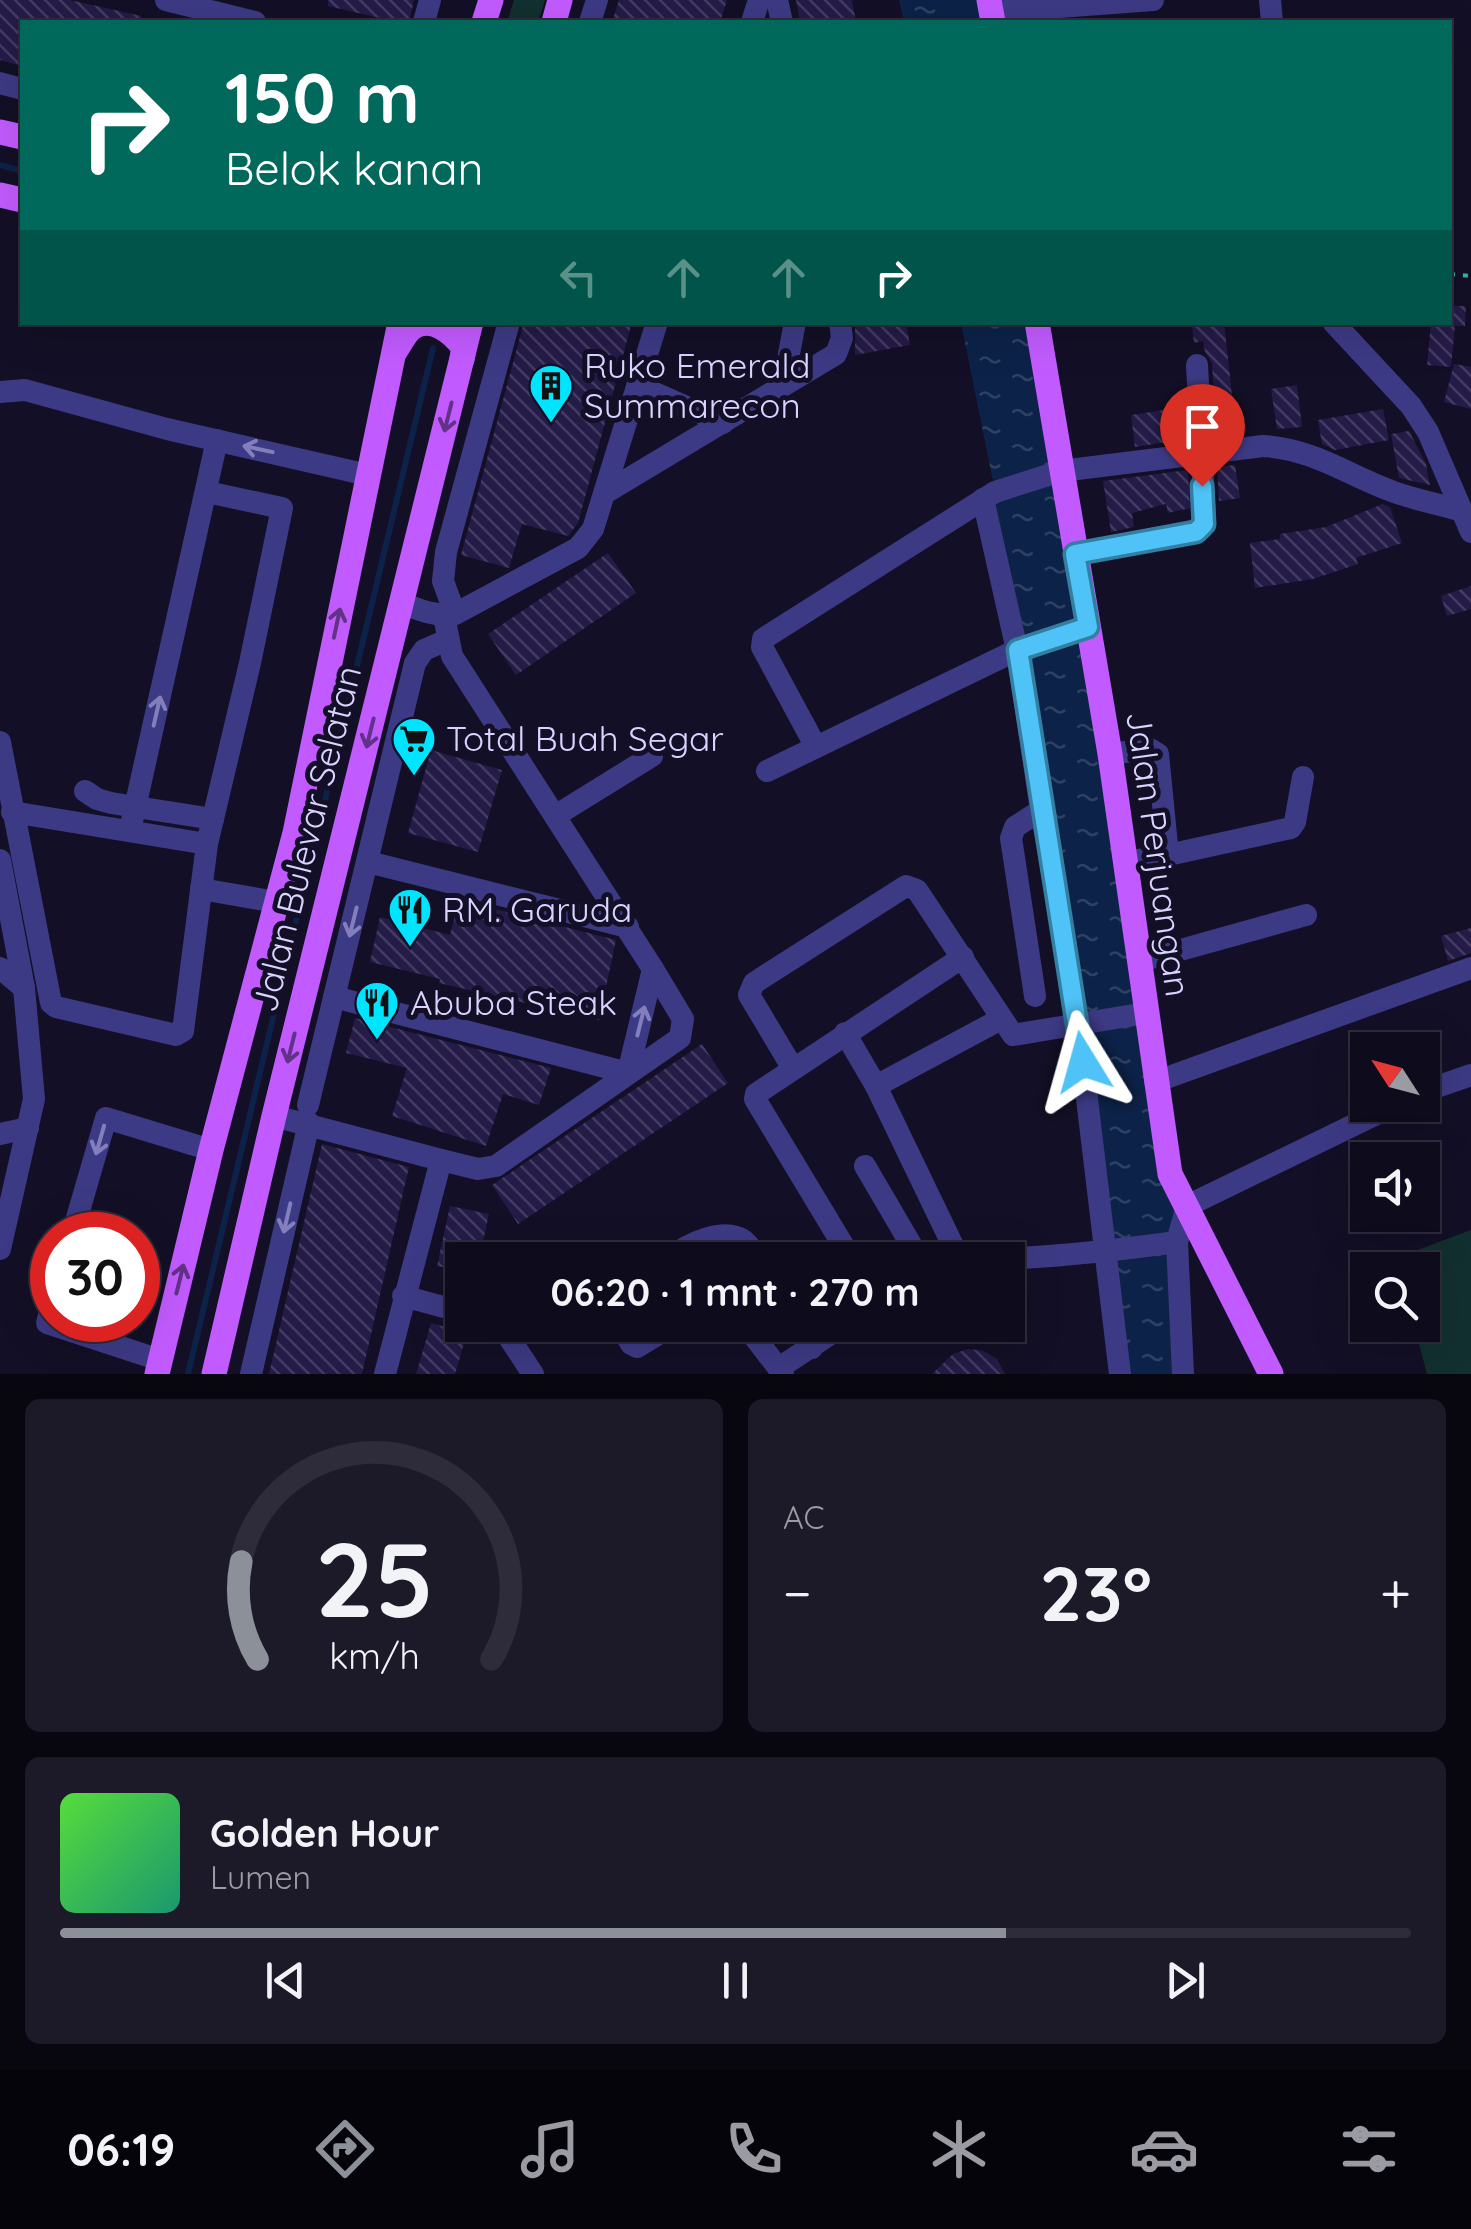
<!DOCTYPE html>
<html lang="id">
<head>
<meta charset="utf-8">
<style>
  body { margin:0; font-family:Quicksand,sans-serif; background:#1c1929; color:#f1f3f6; height:100vh; display:flex; flex-direction:column; font-size:38px; white-space:nowrap }
  * { box-sizing:border-box; margin:0 }
  p { font-size:32px; color:#9b9ba3 }
  .icon { flex:none; width:55px; height:55px; fill:none; stroke:currentColor; stroke-width:2; stroke-linecap:round; stroke-linejoin:round }
  .map { position:relative; height:1374px; overflow:hidden }
  .side { display:flex; flex-direction:column; gap:25px; padding:25px; background:#08060f; flex:1 }
  .side>* { flex:none }
  .top-card { position:absolute; left:20px; top:20px; width:1432px; height:305px; border-radius:0px; box-shadow:0 10px 40px #0002,0 0 0 2px #2e2b3b; background:#00695c; color:#fff; overflow:hidden }
  .needle { width:65px; rotate:306deg }
  .fabs { position:absolute; left:1350px; top:1032px; display:grid; gap:20px }
  .fabs a { display:grid; place-items:center; width:90px; height:90px; border-radius:0px; background:#0e0b1c; box-shadow:0 10px 40px #0002,0 0 0 2px #2e2b3b; font-size:50px }
  .speed { position:absolute; left:30px; top:1212px; display:flex; gap:20px; font-size:50px; font-weight:700; text-align:center }
  .speed>* { display:grid; place-content:center; width:130px; height:130px; border-radius:50%; background:#0e0b1c; box-shadow:0 10px 40px #0002,0 0 0 2px #2e2b3b; line-height:1 }
  .speed .limit { border:15px solid #d22; background:#fff; color:#111 }
  .pin { position:absolute; display:grid; place-items:center; width:85px; height:85px; color:#fff; margin:-102px -42px; border-radius:50% 50% 50% 0; rotate:-45deg; box-shadow:0 0 10px #0007 }
  .pin .icon { rotate:45deg }
  .me { position:absolute; width:110px; margin:-55px; rotate:352deg; stroke-linejoin:round; filter:drop-shadow(0 0 8px #0008) }
  .turn { display:flex; align-items:center; gap:35px; height:210px; padding:0 40px; font-size:45px }
  .turn .icon { width:130px; height:130px; stroke-width:2.5 }
  .turn b { display:block; font-size:70px; line-height:85px }
  .lanes { display:flex; align-items:center; height:95px; padding:0 40px; background:#0003; justify-content:center; gap:50px; direction:ltr }
  .lanes .off { opacity:.35 }
  .big { font-size:75px; font-weight:700; line-height:1.1 }
  .side .card { flex:1; display:flex; flex-direction:column; justify-content:center; gap:15px; min-width:0; padding:0 35px; border-radius:15px; background:#1c1929 }
  .side .dial { align-items:center; gap:0 }
  .dial svg { height:260px; overflow:visible; fill:none; stroke:#2e2b3b; stroke-width:7; stroke-linecap:round; text-anchor:middle }
  .dial text { fill:#f1f3f6; stroke:none }
  .song { display:flex; align-items:center; gap:30px }
  .cover { width:120px; height:120px; border-radius:15px; background:linear-gradient(135deg,hsl(110 70% 55%),hsl(160 70% 35%)) }
  .played { height:10px; border-radius:5px; background:linear-gradient(90deg,#8c9099 70%,#2e2b3b 70%) }
  .keys { display:flex; justify-content:space-around; direction:ltr }
  .heat { display:flex; justify-content:space-between; align-items:center; font-size:55px; direction:ltr }
  .side .tiles { flex:1; display:grid; gap:25px; grid-template-columns:1fr 1fr }
  .card:last-child { grid-column:span 2 }
  .trip { position:absolute; left:445px; top:1242px; width:580px; height:100px; border-radius:0px; background:#0e0b1c; box-shadow:0 10px 40px #0002,0 0 0 2px #2e2b3b; font-weight:700; line-height:100px; text-align:center }
  .tab-bar { display:flex; height:160px; justify-content:space-around; align-items:center; background:#06040b; color:#9b9ba3 }
  .tab-bar .icon { width:70px; height:70px }
  .tab-bar .active { color:#8c9099 }
  .tab-bar b { font-size:45px; color:#f1f3f6 }
  .map>svg:first-child { display:block }
  .green { fill:#12302f }
  .water { fill:url(#water-ripples) }
  .lines { fill:none; stroke-linecap:round; stroke-linejoin:round }
  .stream { stroke:#0c2248; stroke-width:6 }
  .building { fill:url(#building-back-hatch) }
  .path { stroke:#2fb8b0; stroke-width:4; stroke-dasharray:5 8; stroke-linecap:butt }
  .minor { stroke:#3d3a85; stroke-width:22 }
  .major { stroke:#c25bff; stroke-width:25 }
  .oneway { stroke:#623188 }
  .oneway2 { stroke:#837fbc }
  .route-casing { stroke:#337fa1; stroke-width:25 }
  .route { stroke:#4fc3f7; stroke-width:18 }
  .labels { text-anchor:middle; stroke-width:10; stroke-linejoin:round; paint-order:stroke }
  .poi-label { font-size:35px; fill:#d9d4ff; stroke:#130f26; text-anchor:start }
  .street-label { font-size:35px; fill:#d9d4ff; stroke:#130f26 }
</style>
</head>
<body>
<div class="map">
<svg width="1471" height="1374" viewBox="0 0 1471 1374">
  <defs>
    <pattern id="water-ripples" width="26" height="14" patternUnits="userSpaceOnUse" patternTransform="scale(2.5)"><rect width="26" height="14" fill="#0c2248"/><path d="M2 4q2-2 4 0t4 0M15 11q2-2 4 0t4 0" fill="none" stroke="#2f4163"/></pattern>
    <pattern id="building-back-hatch" width="6" height="6" patternUnits="userSpaceOnUse" patternTransform="scale(2.5)"><rect width="6" height="6" fill="#241b47"/><path d="M-1 5l2 2M0 0l6 6M5-1l2 2" fill="none" stroke="#433b63"/></pattern>
  </defs>
  <rect width="100%" height="100%" fill="#130f26"/>
  <g class="green">
    <polygon points="514,0 545,0 538,22 507,22"/>
    <polygon points="1471,1230 1471,1374 1427,1374 1414,1325 1422,1325 1422,1270 1399,1270 1396,1258"/>
  </g>
  <g class="water">
    <polygon points="899,0 989,0 993,22 904,22"/>
    <polygon points="961,323 1037,323 1187,1206 1183,1374 1120,1374 1113,1299 983,499 995,491"/>
  </g>
  <g class="lines">
    <g class="stream">
      <polyline points="0,165 22,171"/>
      <polyline points="188,1374 433,348"/>
    </g>
  </g>
  <g class="building">
    <polygon points="0,0 70,0 141,16 140,22 22,22 22,66 0,60"/>
    <polygon points="328,0 414,0 409,22 397,22 328,6"/>
    <polygon points="619,0 727,0 720,22 612,22"/>
    <polygon points="796,0 852,0 856,22 800,22"/>
    <polygon points="1450,306 1466,306 1465,326 1455,326 1451,367 1427,365 1431,322 1450,322"/>
    <polygon points="524,322 632,322 578,523 568,536 522,524 509,568 461,555"/>
    <polygon points="855,322 906,322 910,345 855,355"/>
    <polygon points="1224,322 1236,432 1216,434 1212,363 1205,352 1203,341 1194,343 1192,326"/>
    <polygon points="1454,364 1471,367 1471,409 1444,402"/>
    <polygon points="1297,385 1302,427 1277,429 1271,389"/>
    <polygon points="1184,407 1186,439 1135,447 1131,415"/>
    <polygon points="1383,409 1389,440 1335,450 1322,444 1318,420"/>
    <polygon points="1409,431 1426,464 1430,485 1399,478 1391,434"/>
    <polygon points="1235,465 1240,498 1219,501 1217,467"/>
    <polygon points="1188,470 1190,508 1168,513 1166,504 1132,513 1134,527 1111,532 1103,481"/>
    <polygon points="1383,504 1390,507 1402,543 1356,558 1358,564 1313,579 1255,588 1250,543 1280,539 1280,534 1326,527"/>
    <polygon points="608,553 636,593 516,675 488,634"/>
    <polygon points="1471,586 1471,609 1447,616 1441,596"/>
    <polygon points="431,750 502,770 478,852 408,833"/>
    <polygon points="459,900 616,940 599,1020 439,983 440,979 370,962 380,917 450,935"/>
    <polygon points="1471,928 1471,953 1448,961 1441,936"/>
    <polygon points="355,1018 551,1068 539,1105 503,1094 486,1146 392,1116 407,1068 346,1053"/>
    <polygon points="702,1044 728,1083 518,1224 492,1185"/>
    <polygon points="322,1144 409,1167 362,1374 269,1374"/>
    <polygon points="450,1206 489,1214 479,1260 462,1260 462,1271 437,1266"/>
    <polygon points="431,1323 467,1333 455,1374 416,1374"/>
    <polygon points="968,1349 984,1351 997,1359 1005,1374 932,1374 953,1354"/>
  </g>
  <g class="lines">
    <polyline class="path" points="1450,274 1471,276"/>
    <g class="minor">
      <polyline points="166,0 255,22"/>
      <polyline points="777,0 782,22"/>
      <polyline points="1270,0 1272,22"/>
      <polyline points="991,12 1153,0"/>
      <polyline points="424,22 430,0"/>
      <polyline points="590,22 597,0"/>
      <polyline points="752,22 759,0"/>
      <polyline points="0,83 22,89"/>
      <polyline points="1333,322 1411,406 1428,432 1471,532"/>
      <polyline points="639,386 723,423"/>
      <polyline points="783,386 795,322"/>
      <polyline points="0,392 25,390 167,429 368,475"/>
      <polyline points="605,493 836,354 842,338 840,322"/>
      <polyline points="983,499 1017,650 1041,810 1078,1024 1120,1374"/>
      <polyline points="1075,554 1201,529 1205,516 1197,365"/>
      <path d="M402,603C419,610 436,617 455,614L578,548L593,529L657,322"/>
      <polyline points="455,614 443,581 446,552 509,322"/>
      <polyline points="0,742 51,1003 56,1007 176,1035 183,1031 207,844"/>
      <path d="M816,747L762,647L763,639L995,492L1061,471L1263,446C1314,449 1349,476 1394,492C1416,500 1439,504 1462,511"/>
      <polyline points="1110,754 1150,749 1158,754 1168,855 1126,862"/>
      <polyline points="767,771 1017,650 1088,627"/>
      <polyline points="85,791 97,799 111,803 213,819"/>
      <polyline points="12,812 207,844 250,663 282,508 207,492"/>
      <polyline points="555,816 652,756"/>
      <polyline points="130,830 217,440"/>
      <polyline points="1168,855 1291,828 1295,822 1303,777"/>
      <polyline points="0,860 24,988 34,1099 0,1249"/>
      <polyline points="368,862 628,927"/>
      <polyline points="201,889 276,902"/>
      <polyline points="1141,961 1306,915"/>
      <polyline points="0,968 24,988"/>
      <polyline points="1035,996 1011,838 1015,827 1041,810"/>
      <polyline points="334,997 628,1073"/>
      <polyline points="845,1033 876,1086 957,1254"/>
      <polyline points="792,1067 749,995 754,983 906,886 917,890 1013,1035 1146,1013"/>
      <polyline points="628,1073 653,969"/>
      <polyline points="1155,1082 1471,968"/>
      <polyline points="876,1086 1001,1019"/>
      <polyline points="1422,1092 1471,1075"/>
      <polyline points="308,1105 415,663 424,650 447,640"/>
      <polyline points="274,1116 441,1160 385,1374"/>
      <polyline points="0,1134 28,1128"/>
      <polyline points="441,1160 478,1169 496,1166 680,1038 683,1019 653,969 452,656 444,616"/>
      <polyline points="865,1166 920,1260"/>
      <polyline points="72,1235 106,1118 211,1150"/>
      <path d="M672,1257C687,1244 723,1227 743,1240C749,1244 755,1254 759,1260"/>
      <polyline points="852,1260 755,1099 756,1094 963,957"/>
      <path d="M945,1260C972,1246 993,1259 1021,1258C1073,1255 1125,1249 1177,1242"/>
      <polyline points="403,1296 462,1312"/>
      <polyline points="52,1304 47,1323 160,1360"/>
      <polyline points="496,1325 506,1333 533,1374"/>
      <polyline points="620,1325 631,1344 637,1347 673,1325"/>
      <polyline points="745,1325 783,1374"/>
      <polyline points="798,1325 812,1348"/>
      <polyline points="779,1368 844,1325"/>
      <polyline points="251,1374 309,1123"/>
      <polyline points="1183,1374 1177,1242 1187,1206 1395,1105"/>
    </g>
    <g class="major">
      <polyline points="989,0 993,22"/>
      <polyline points="484,22 491,0"/>
      <polyline points="554,22 560,0"/>
      <polyline points="0,132 22,137"/>
      <polyline points="0,195 22,200"/>
      <polyline points="1037,322 1110,754 1170,1174 1271,1374"/>
      <path d="M396,350C400,344 406,332 412,328C431,314 453,333 464,348L462,359"/>
      <polyline points="157,1374 211,1150 295,833 400,322"/>
      <polyline points="214,1374 274,1116 471,322"/>
    </g>
  </g>
  <defs><path id="oneway-shaft" d="M-6 0H5M1.5-3L5.5 0L1.5 3" fill="none" stroke-width="1.6" stroke-linecap="round" stroke-linejoin="round" transform="scale(2.5)"/></defs>
  <g class="oneway">
    <use href="#oneway-shaft" transform="translate(448 417) rotate(104)"/>
    <use href="#oneway-shaft" transform="translate(337 623) rotate(-78)"/>
    <use href="#oneway-shaft" transform="translate(370 733) rotate(104)"/>
    <use href="#oneway-shaft" transform="translate(291 1048) rotate(104)"/>
    <use href="#oneway-shaft" transform="translate(180 1279) rotate(-76)"/>
  </g>
  <g class="oneway2">
    <use href="#oneway-shaft" transform="translate(258 449) rotate(-168)"/>
    <use href="#oneway-shaft" transform="translate(157 711) rotate(-77)"/>
    <use href="#oneway-shaft" transform="translate(353 922) rotate(104)"/>
    <use href="#oneway-shaft" transform="translate(641 1021) rotate(-76)"/>
    <use href="#oneway-shaft" transform="translate(100 1140) rotate(106)"/>
    <use href="#oneway-shaft" transform="translate(287 1218) rotate(103)"/>
  </g>
  <g class="lines">
    <defs>
      <polyline id="route" points="1083,1062 1018,650 1088,627 1075,554 1196,532 1204,524 1202,486"/>
    </defs>
    <use href="#route" class="route-casing"/>
    <use href="#route" class="route"/>
  </g>
  <defs>
    <symbol id="building-pin" viewBox="-11 -11 22 30"><path d="M0 17L-7.5 6A9.5 9.5 0 1 1 7.5 6Z" fill="#00e5ff" stroke="#130f26"/><path d="M-4-6H4V6H1V3H-1V6H-4ZM-2.5-4.3h1.7v1.8h-1.7ZM.8-4.3h1.7v1.8H.8ZM-2.5-1h1.7V.8h-1.7ZM.8-1h1.7V.8H.8Z" fill="#111"/></symbol>
    <symbol id="supermarket-pin" viewBox="-11 -11 22 30"><path d="M0 17L-7.5 6A9.5 9.5 0 1 1 7.5 6Z" fill="#00e5ff" stroke="#130f26"/><path d="M-6-5.5h2.5l.6 2H6L4.5 2H-2.5L-4.4-4H-6ZM-1.5 3.2a1.3 1.3 0 1 0 .1 0ZM3 3.2a1.3 1.3 0 1 0 .1 0Z" fill="#111"/></symbol>
    <symbol id="restaurant-pin" viewBox="-11 -11 22 30"><path d="M0 17L-7.5 6A9.5 9.5 0 1 1 7.5 6Z" fill="#00e5ff" stroke="#130f26"/><path d="M-5-6h1v4h1v-4h1v4h1v-4h1v5L-1.5 .5V6h-2V.5L-5-1ZM5-6V6H3V1.5H1.5Q1.5-4 5-6Z" fill="#111"/></symbol>
  </defs>
  <g fill-rule="evenodd">
    <use href="#building-pin" x="526" y="361" width="50" height="68"/>
    <use href="#supermarket-pin" x="389" y="714" width="50" height="68"/>
    <use href="#restaurant-pin" x="385" y="885" width="50" height="68"/>
    <use href="#restaurant-pin" x="352" y="978" width="50" height="68"/>
  </g>
  <g class="labels">
    <g class="poi-label">
      <text x="584" y="378">Ruko Emerald<tspan x="584" dy="40">Summarecon</tspan></text>
      <text x="446" y="751">Total Buah Segar</text>
      <text x="442" y="922">RM. Garuda</text>
      <text x="410" y="1015">Abuba Steak</text>
    </g>
    <g class="street-label">
      <text transform="translate(307 839) rotate(-76)" y="12">Jalan Bulevar Selatan</text>
      <text transform="translate(1158 854) rotate(82)" y="12">Jalan Perjuangan</text>
    </g>
  </g>
</svg>
<div class="fabs">
<a><svg class="needle" viewBox="-14 -14 28 28"><path d="M0-13l5 13h-10z" fill="#e53935"/><path d="M0 13l5-13h-10z" fill="#9b9ba3"/></svg></a>
<a><svg class="icon" aria-label="sound" viewBox="0 0 24 24"><path d="M4 9h4l5-4v14l-5-4H4zM17 9q2 3 0 6"/></svg></a>
<a><svg class="icon" aria-label="search" viewBox="0 0 24 24"><circle cx="10" cy="10" r="6"/><path d="M15 15l6 6"/></svg></a>
</div>
<div class="speed"><div class="limit">30</div></div>
<div class="pin" style="left:1202px;top:486px;background:#d93025"><svg class="icon" aria-label="arrive" viewBox="0 0 24 24"><path d="M6 21V4h12l-3 4 3 4H6"/></svg></div>
<svg class="me" style="left:1083px;top:1062px" viewBox="-20 -20 40 40"><path d="M0-17L14 15 0 8-14 15z" fill="#4fc3f7" stroke="#fff" stroke-width="4"/></svg>
<div class="trip">06:20 · 1 mnt · 270 m</div>
<div class="top-card">
<div class="turn"><svg class="icon" aria-label="right" viewBox="0 0 24 24"><path d="M7 20v-9h11M14 6l5 5-5 5"/></svg><div><b>150 m</b>Belok kanan</div></div>
<div class="lanes"><svg class="icon off" aria-label="left" viewBox="0 0 24 24"><path d="M17 20v-9H6M10 6l-5 5 5 5"/></svg><svg class="icon off" aria-label="ahead" viewBox="0 0 24 24"><path d="M12 20V5M6 11l6-6 6 6"/></svg><svg class="icon off" aria-label="ahead" viewBox="0 0 24 24"><path d="M12 20V5M6 11l6-6 6 6"/></svg><svg class="icon" aria-label="right" viewBox="0 0 24 24"><path d="M7 20v-9h11M14 6l5 5-5 5"/></svg></div>
</div>
</div>
<section class="side">
<div class="tiles">
<div class="card dial"><svg viewBox="0 0 100 80">
<path d="M14 69A42 42 0 1 1 86 69"/>
<path d="M14 69A42 42 0 0 1 9 39" stroke="#8c9099"/>
<text x="50" y="56" font-size="32" font-weight="700">25</text>
<text x="50" y="72" font-size="11">km/h</text>
</svg></div>
<div class="card"><p>AC</p>
<div class="heat"><a>−</a><b class="big">23°</b><a>+</a></div>
</div>
<div class="card">
<div class="song"><i class="cover"></i><div><b>Golden Hour</b><p>Lumen</p></div></div>
<div class="played"></div>
<div class="keys"><svg class="icon" aria-label="previous" viewBox="0 0 24 24"><path d="M18 5L8 12l10 7zM5 5v14"/></svg><svg class="icon" aria-label="pause" viewBox="0 0 24 24"><path d="M8 5v14M16 5v14"/></svg><svg class="icon" aria-label="next" viewBox="0 0 24 24"><path d="M6 5l10 7-10 7zM19 5v14"/></svg></div>
</div>
</div>
</section>
<nav class="tab-bar">
<b>06:19</b>
<svg class="icon active" aria-label="directions" viewBox="0 0 24 24"><path d="M12 3l9 9-9 9-9-9zM9 14v-3h6M13 9l2 2-2 2"/></svg>
<svg class="icon" aria-label="music" viewBox="0 0 24 24"><path d="M9 18V5l10-2v13"/><circle cx="6" cy="18" r="3"/><circle cx="16" cy="16" r="3"/></svg>
<svg class="icon" aria-label="phone" viewBox="0 0 24 24"><path d="M5 4h4l2 5-3 2q2 4 5 5l2-3 5 2v4C11 20 4 13 5 4z"/></svg>
<svg class="icon" aria-label="climate" viewBox="0 0 24 24"><path d="M12 3v18M4 7l16 10M4 17L20 7"/></svg>
<svg class="icon" aria-label="car" viewBox="0 0 24 24"><path d="M5 17H2v-5l4-1 3-4h7l3 4 3 1v5h-3M9 17h6M6 11h13"/><circle cx="7" cy="17" r="2"/><circle cx="17" cy="17" r="2"/></svg>
<svg class="icon" aria-label="filters" viewBox="0 0 24 24"><path d="M4 7h16M4 17h16"/><circle cx="9" cy="7" r="2"/><circle cx="15" cy="17" r="2"/></svg>
</nav>
</body>
</html>
